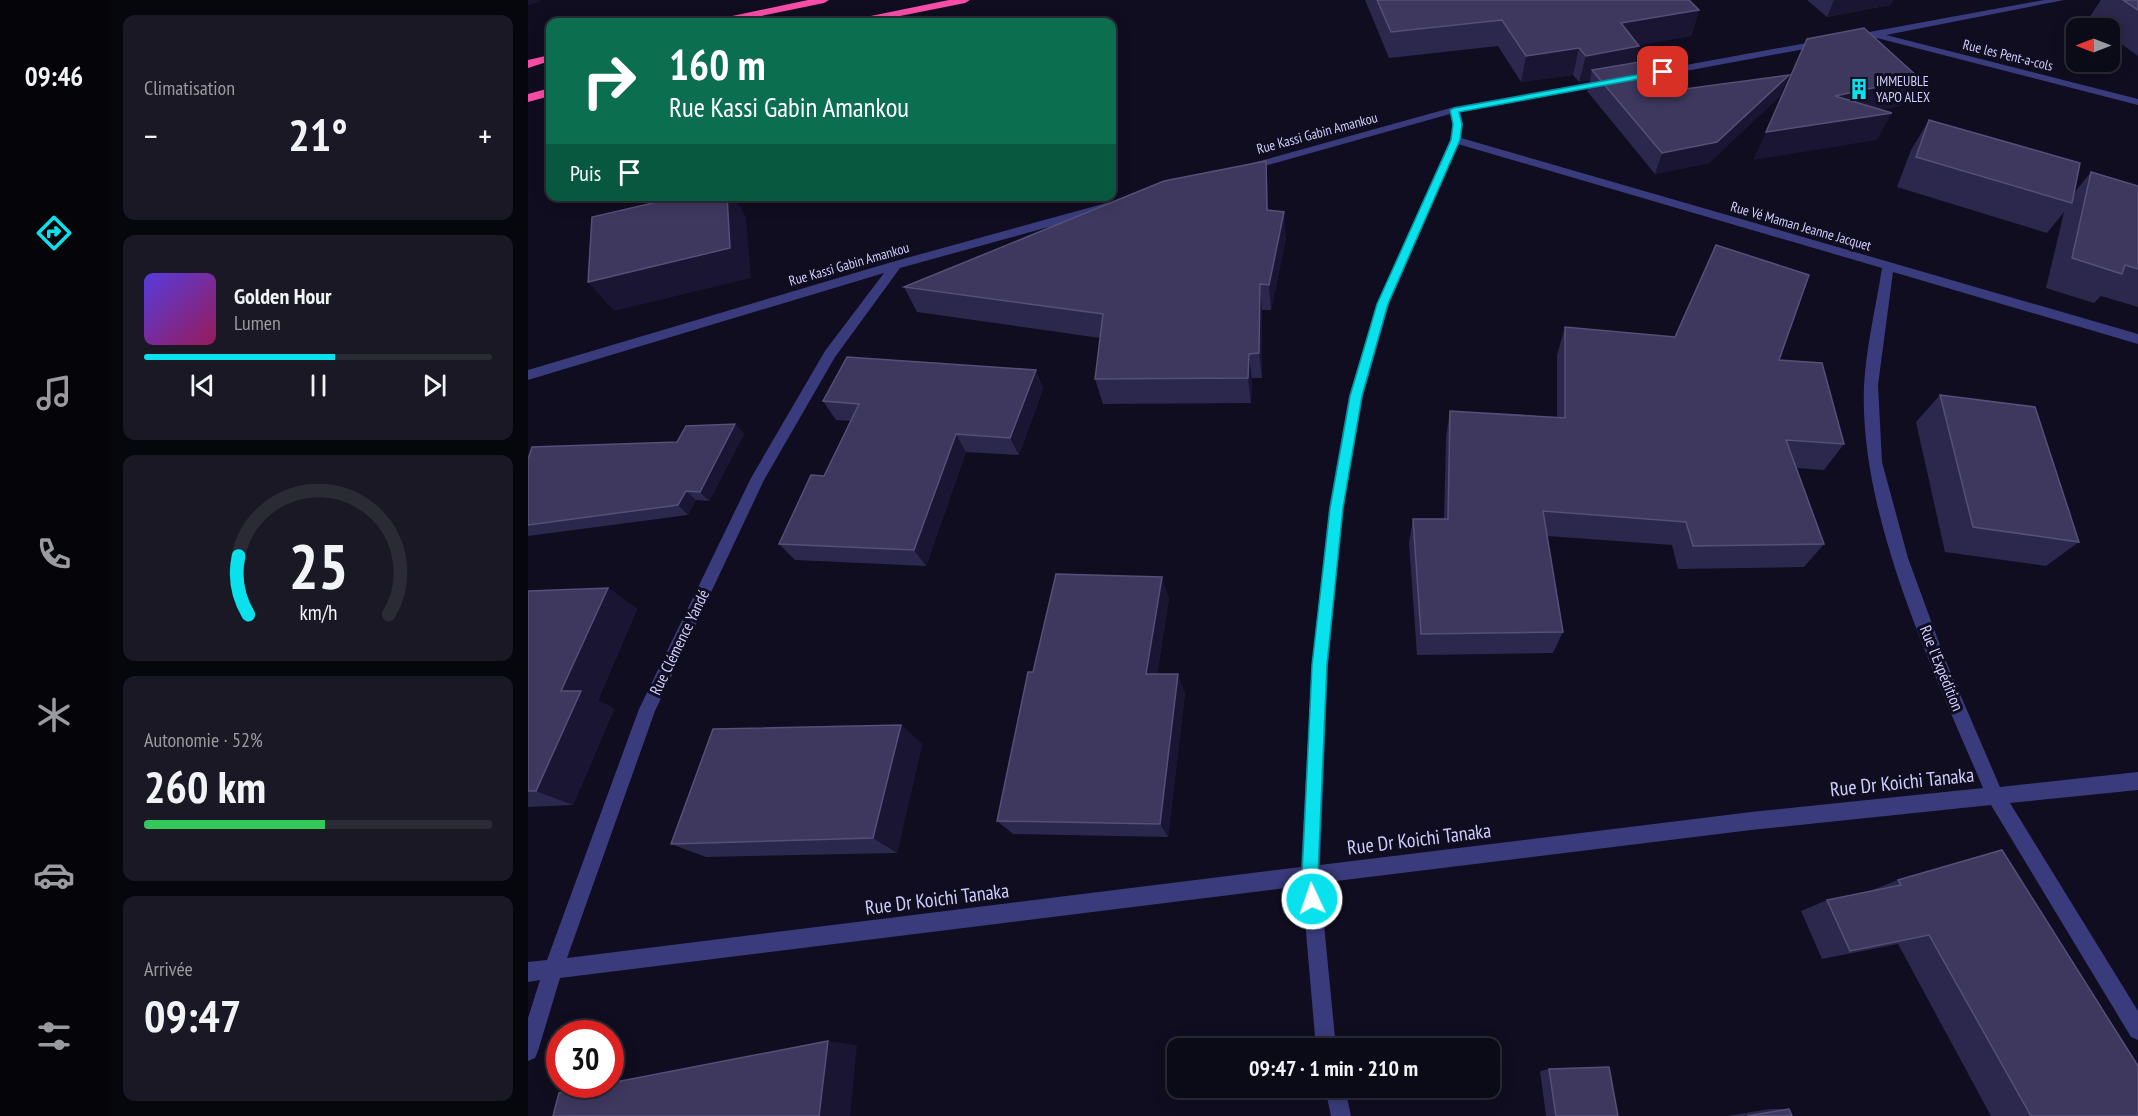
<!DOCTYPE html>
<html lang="fr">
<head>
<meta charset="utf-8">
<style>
  body { margin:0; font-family:"PT Sans Narrow",sans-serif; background:#191824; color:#f1f3f6; height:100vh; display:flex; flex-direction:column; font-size:22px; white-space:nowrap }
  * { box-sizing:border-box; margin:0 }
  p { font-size:20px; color:#9a9aa1 }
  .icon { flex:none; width:33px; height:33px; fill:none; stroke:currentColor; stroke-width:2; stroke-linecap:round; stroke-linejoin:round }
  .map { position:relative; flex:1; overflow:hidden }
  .side { display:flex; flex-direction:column; gap:15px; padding:15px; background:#06060d; width:420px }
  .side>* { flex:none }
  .hud { position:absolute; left:18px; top:18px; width:570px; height:183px; border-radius:12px; box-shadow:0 3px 15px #0003,0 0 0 2px #2b2b36; background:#0b6e4f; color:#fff; overflow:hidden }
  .needle { width:39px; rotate:270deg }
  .buttons { position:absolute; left:1538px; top:18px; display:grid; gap:12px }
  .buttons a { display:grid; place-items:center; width:54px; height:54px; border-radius:12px; background:#0b0a17; box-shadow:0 3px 15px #0003,0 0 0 2px #2b2b36; font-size:30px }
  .speed { position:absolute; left:18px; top:1020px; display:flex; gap:12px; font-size:30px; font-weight:700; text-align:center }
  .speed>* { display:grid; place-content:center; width:78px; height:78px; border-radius:50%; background:#0b0a17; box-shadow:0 3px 15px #0003,0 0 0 2px #2b2b36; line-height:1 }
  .speed .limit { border:9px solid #d22; background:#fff; color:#111 }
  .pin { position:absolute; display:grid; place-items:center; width:51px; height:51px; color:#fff; margin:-26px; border-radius:12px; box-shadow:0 3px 9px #0006 }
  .me { position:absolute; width:66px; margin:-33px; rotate:357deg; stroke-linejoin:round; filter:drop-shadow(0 0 4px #0008) }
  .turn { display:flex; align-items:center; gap:21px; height:126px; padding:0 24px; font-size:27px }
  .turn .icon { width:78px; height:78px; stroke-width:2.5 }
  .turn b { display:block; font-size:42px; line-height:51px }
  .then { display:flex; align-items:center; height:57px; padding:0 24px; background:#0003; gap:12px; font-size:22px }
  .big { font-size:45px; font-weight:700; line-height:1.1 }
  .side .card { flex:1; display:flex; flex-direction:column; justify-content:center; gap:9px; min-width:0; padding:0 21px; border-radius:12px; background:#191824 }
  .side .dial { align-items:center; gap:0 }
  .dial svg { height:156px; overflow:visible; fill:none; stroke:#2b2b36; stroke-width:7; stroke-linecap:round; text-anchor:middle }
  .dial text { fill:#f1f3f6; stroke:none }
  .song { display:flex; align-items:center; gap:18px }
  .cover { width:72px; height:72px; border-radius:9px; background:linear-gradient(135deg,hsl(250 70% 55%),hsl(330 70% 35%)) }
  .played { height:6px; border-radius:3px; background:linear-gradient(90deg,#09e1ed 55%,#2b2b36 55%) }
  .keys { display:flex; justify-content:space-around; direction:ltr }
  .heat { display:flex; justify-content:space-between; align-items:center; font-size:33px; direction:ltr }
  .charge { height:9px; border-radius:4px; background:linear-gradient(90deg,#34c759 52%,#2b2b36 0) }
  .trip { position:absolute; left:639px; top:1038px; width:333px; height:60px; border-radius:12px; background:#0b0a17; box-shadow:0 3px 15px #0003,0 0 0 2px #2b2b36; font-weight:700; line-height:60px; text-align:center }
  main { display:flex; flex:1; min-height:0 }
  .dock { display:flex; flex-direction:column; width:108px; justify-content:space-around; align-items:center; background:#040409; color:#9a9aa1 }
  .dock .icon { width:42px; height:42px }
  .dock .on { color:#09e1ed }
  .dock b { font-size:27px; color:#f1f3f6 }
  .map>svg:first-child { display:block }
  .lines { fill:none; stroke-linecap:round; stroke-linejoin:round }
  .minor { fill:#3a3b7c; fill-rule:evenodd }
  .highway { fill:#f84da7; fill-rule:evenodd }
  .wall { fill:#2c274c }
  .shaded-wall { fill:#191532 }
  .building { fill:#3e385f; stroke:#555078; stroke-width:1.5 }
  .route { fill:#09e1ed; stroke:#06929a; stroke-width:1.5 }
  .labels { text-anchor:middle; stroke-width:6; stroke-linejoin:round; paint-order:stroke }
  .far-street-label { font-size:14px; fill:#d0cdfd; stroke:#0f0d1f }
  .far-poi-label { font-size:14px; fill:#d0cdfd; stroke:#0f0d1f; text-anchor:start }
  .street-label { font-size:16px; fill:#d0cdfd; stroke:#0f0d1f }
  .near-street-label { font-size:20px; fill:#d0cdfd; stroke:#0f0d1f }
</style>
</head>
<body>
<main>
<nav class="dock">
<b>09:46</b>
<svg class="icon on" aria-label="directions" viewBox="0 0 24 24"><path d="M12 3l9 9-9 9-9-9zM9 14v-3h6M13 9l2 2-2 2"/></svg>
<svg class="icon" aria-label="music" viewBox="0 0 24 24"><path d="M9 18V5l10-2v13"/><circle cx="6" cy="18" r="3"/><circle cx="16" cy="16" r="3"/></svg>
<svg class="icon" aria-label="phone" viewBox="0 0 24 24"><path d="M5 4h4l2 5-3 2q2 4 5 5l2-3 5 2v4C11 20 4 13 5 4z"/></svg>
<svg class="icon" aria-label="climate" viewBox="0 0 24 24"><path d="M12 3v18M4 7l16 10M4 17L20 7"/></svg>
<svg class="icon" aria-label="car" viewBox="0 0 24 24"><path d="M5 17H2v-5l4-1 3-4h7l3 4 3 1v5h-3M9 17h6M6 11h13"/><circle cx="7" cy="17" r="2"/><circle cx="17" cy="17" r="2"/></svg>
<svg class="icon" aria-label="filters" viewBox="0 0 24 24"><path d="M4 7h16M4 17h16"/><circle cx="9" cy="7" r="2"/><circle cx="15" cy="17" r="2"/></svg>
</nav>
<section class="side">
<div class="card"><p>Climatisation</p>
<div class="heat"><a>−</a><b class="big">21°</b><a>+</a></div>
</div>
<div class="card">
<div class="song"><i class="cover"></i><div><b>Golden Hour</b><p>Lumen</p></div></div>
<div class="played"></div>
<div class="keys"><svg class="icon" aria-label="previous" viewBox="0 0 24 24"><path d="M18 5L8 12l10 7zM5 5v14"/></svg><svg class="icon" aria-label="pause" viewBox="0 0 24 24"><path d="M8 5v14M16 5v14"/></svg><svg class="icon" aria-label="next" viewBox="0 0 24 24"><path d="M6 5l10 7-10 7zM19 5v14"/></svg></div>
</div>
<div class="card dial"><svg viewBox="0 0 100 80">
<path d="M14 69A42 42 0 1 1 86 69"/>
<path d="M14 69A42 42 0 0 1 9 39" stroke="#09e1ed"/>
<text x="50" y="56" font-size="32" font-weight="700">25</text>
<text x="50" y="72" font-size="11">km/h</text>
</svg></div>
<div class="card"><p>Autonomie · 52%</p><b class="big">260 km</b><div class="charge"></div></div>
<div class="card"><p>Arrivée</p><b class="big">09:47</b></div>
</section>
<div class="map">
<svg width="1610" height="1116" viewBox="0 0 1610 1116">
  <rect width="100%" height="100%" fill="#0f0d1f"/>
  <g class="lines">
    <g class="minor">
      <polygon points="1516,0 1536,0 1358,35 1610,99 1610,105 1345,37 1325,41 1320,38 1325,35"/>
      <polygon points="1295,40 1298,41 1298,45 1109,80 1104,77 1109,74"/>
      <path d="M1080,79L1084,80V84L932,112L935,124L933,138L1610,334V344L1365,272L1350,385L1354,462L1380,558L1417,659L1472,787L1610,772V790L1482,803L1610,1011V1040L1603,1037L1463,805L1223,830L792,883L808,1048H788L774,886L32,978L10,1051L7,1058L0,1061V1018L12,980L0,982V962L19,960L111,709L223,478L297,351L356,273L0,380V370L364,262L582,202L588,206L586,209L372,268L307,357L236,480L127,711L39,958L773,867L784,665L801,508L821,396L849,304L922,140L925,124L922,114L722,170L718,171L713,168L714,166L926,107ZM930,144L1354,268C1348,306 1338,348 1336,386C1331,517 1405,669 1455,788L1223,812L792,865L800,665L815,508L835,396L861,304Z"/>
      <polygon points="797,1088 817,1088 823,1116 803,1116"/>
    </g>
    <g class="highway">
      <polygon points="280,0 301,0 296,3 204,22 184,22 190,19"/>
      <polygon points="421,0 442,0 437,3 342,22 322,22 328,19"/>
      <polygon points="22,55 22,61 0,68 0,60"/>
      <polygon points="22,88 22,96 0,102 0,94"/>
    </g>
  </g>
  <g class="wall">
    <polygon points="837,0 1161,0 1171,10 1163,36 1111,45 1107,62 1142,91 1252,96 1181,163 1127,174 1059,91 1062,80 1051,82 1045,75 993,82 970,46 861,58"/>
    <polygon points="1279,0 1365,0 1362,5 1299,17"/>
    <polygon points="1573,0 1610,0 1610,56 1581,35 1581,28 1572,28 1560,19"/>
    <polygon points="1401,120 1546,193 1563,172 1610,186 1610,307 1573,296 1566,303 1518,288 1536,212 1519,233 1369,187 1383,150"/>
    <polygon points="740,187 740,211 758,238 743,310 734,310 734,378 724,378 723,403 575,404 567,379 572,338 389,312 376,287"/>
    <polygon points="1037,327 1251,360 1316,444 1296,470 1268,468 1296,544 1276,567 1150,569 1144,545 1019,536 1035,632 1025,653 889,655 881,543 885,519 916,519 918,437 922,411 1029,417 1029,355"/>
    <polygon points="508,370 515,389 491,455 438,452 398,566 267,560 251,544 296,476 323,421 308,420 295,401"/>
    <polygon points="1412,395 1551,542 1518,566 1417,552 1388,422"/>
    <polygon points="207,424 216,434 181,501 168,500 160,515 0,536 0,459 149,442"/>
    <polygon points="80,588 109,609 70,700 86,709 45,805 0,807 0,591"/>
    <polygon points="641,598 629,674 657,693 640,837 485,834 469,821 505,672"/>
    <polygon points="373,725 394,744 369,853 178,857 143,844"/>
    <polygon points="1370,880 1610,1116 1463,1116 1370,944 1294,959 1273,911 1299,900 1342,891"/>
    <polygon points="1021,1069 1090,1116 1018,1116 1012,1071"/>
    <polygon points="1242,1109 1261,1109 1264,1116 1199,1116"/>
  </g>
  <g class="shaded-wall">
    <polygon points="0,0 12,0 12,2 0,5"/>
    <polygon points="1306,0 1365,0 1362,5 1299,17"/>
    <polygon points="1171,10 1163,36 1086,50 1093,23"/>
    <polygon points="1111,46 1104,72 1064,70 1062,80 1051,82 1058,56"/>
    <polygon points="1051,48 1045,75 993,82 998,56"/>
    <polygon points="1261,75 1252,96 1181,163 1127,174 1134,153"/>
    <polygon points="1391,78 1376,105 1293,124 1307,96"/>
    <polygon points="1364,113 1349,140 1225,160 1238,132"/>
    <polygon points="738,161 740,187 741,237 739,210"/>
    <polygon points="199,196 205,196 218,217 223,278 86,311 60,282"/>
    <polygon points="756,212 758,238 743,310 741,285"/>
    <polygon points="732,284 734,310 734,378 731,353"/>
    <polygon points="721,354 724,378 723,403 720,378"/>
    <polygon points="508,370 515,389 491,455 482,438"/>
    <polygon points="207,424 216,434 181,501 172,492"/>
    <polygon points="428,434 438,452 398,566 386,550"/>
    <polygon points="158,491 168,500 160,515 150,505"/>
    <polygon points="634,577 641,598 626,693 618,674"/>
    <polygon points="80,588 109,609 70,700 86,709 45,805 8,791 33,691"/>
    <polygon points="650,674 657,693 640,837 632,824"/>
    <polygon points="373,725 394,744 369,853 345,838"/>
    <polygon points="300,1041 329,1045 322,1116 291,1116"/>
  </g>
  <g class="building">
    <polygon points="849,0 1161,0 1171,10 1093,23 1111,46 1058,56 1051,48 998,56 974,20 863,32"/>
    <polygon points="1595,0 1610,0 1610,10"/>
    <polygon points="1336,28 1391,78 1307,96 1364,113 1238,132 1279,39"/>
    <polygon points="1117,61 1142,91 1261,75 1189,142 1134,153 1064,70"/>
    <polygon points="1401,120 1552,163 1544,203 1388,157"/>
    <polygon points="738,161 739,210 756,212 741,285 732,284 731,353 721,354 720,378 567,379 575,314 376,287 636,181"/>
    <polygon points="1563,172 1610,186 1610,269 1597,265 1594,274 1544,258"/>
    <polygon points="155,196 199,196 202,248 60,282 64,217"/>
    <polygon points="1188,245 1281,275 1251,360 1294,363 1316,444 1258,440 1296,544 1165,546 1158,522 1015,511 1035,632 893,634 885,519 920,519 922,411 1037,418 1037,327 1147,337"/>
    <polygon points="319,357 508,370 482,438 428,434 386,550 251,544 283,475 296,476 331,404 295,401"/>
    <polygon points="1412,395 1507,407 1551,542 1445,527"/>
    <polygon points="207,424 172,492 158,491 150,505 0,525 0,459 4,447 149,442 158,426"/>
    <polygon points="528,574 634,577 618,674 650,674 632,824 469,821 500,672 505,672"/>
    <polygon points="80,588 33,691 53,691 8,791 0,791 0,591"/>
    <polygon points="373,725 345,838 143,844 185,729"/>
    <polygon points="1474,850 1610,1066 1610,1116 1503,1116 1401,935 1322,951 1299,900 1373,885 1370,880"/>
    <polygon points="300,1041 291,1116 25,1116 31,1093 73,1084 82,1084 82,1083"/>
    <polygon points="1081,1067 1090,1116 1028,1116 1021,1069"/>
    <polygon points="1261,1109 1264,1116 1219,1116"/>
  </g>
  <polygon class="route" points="1135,70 1139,72 1138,74 931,112 934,124 932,140 860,304 834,396 815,508 799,665 790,875 793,899 790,905 784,907 778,905 774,875 784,665 802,508 822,396 849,304 923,140 925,124 922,110 926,108"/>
  <defs>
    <symbol id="building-bare" viewBox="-9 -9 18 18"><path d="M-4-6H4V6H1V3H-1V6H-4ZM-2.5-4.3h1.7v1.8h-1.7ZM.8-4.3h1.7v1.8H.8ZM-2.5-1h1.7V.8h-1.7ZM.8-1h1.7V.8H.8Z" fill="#09e1ed" stroke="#0f0d1f" stroke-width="2.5" paint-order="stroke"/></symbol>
  </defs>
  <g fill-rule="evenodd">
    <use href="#building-bare" x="1316" y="74" width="30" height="30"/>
  </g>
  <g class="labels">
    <g class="far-street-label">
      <text transform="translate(1480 55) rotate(14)" y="5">Rue les Pent-a-cols</text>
      <text transform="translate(789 133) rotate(-15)" y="5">Rue Kassi Gabin Amankou</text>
      <text transform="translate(1273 226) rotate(16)" y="5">Rue Vé Maman Jeanne Jacquet</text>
      <text transform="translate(321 264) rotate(-16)" y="5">Rue Kassi Gabin Amankou</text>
    </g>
    <g class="far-poi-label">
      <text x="1348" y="86">IMMEUBLE<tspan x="1348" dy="16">YAPO ALEX</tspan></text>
    </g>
    <g class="street-label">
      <text transform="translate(151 642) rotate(-64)" y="6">Rue Clémence Yandé</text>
      <text transform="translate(1414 668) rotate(68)" y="6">Rue l'Expédition</text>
    </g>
    <g class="near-street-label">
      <text transform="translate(1374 782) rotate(-6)" y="7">Rue Dr Koichi Tanaka</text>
      <text transform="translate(891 839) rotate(-7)" y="7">Rue Dr Koichi Tanaka</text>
      <text transform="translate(409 899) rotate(-7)" y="7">Rue Dr Koichi Tanaka</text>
    </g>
  </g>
</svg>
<div class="buttons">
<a><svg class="needle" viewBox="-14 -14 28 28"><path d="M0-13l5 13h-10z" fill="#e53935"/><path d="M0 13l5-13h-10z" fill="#9a9aa1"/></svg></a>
</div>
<div class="speed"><div class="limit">30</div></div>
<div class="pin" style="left:1135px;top:72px;background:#d93025"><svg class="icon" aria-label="arrive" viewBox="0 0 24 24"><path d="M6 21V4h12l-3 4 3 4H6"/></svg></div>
<svg class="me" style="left:784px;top:899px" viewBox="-20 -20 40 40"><circle r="17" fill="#09e1ed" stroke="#fff" stroke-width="3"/><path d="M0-11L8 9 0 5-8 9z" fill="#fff"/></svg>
<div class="trip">09:47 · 1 min · 210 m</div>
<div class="hud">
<div class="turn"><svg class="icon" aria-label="right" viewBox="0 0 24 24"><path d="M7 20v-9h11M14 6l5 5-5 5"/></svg><div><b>160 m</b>Rue Kassi Gabin Amankou</div></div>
<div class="then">Puis<svg class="icon" aria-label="arrive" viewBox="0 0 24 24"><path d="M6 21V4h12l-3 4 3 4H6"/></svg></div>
</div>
</div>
</main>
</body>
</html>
